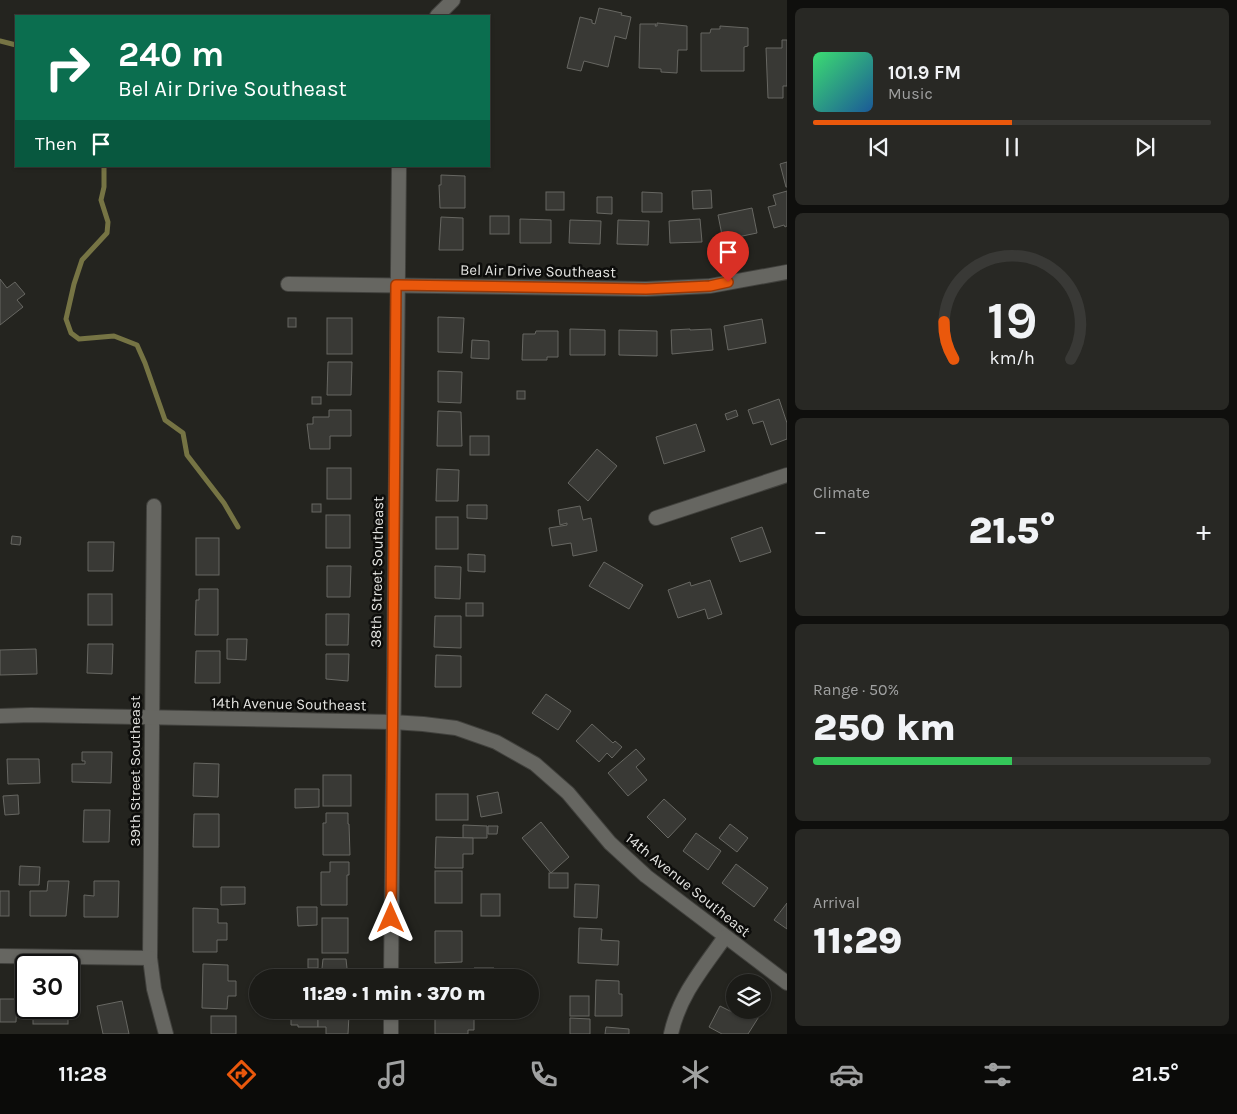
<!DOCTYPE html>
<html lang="en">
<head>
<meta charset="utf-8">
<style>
  body { margin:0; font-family:Karla,sans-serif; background:#282824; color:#f1f3f6; height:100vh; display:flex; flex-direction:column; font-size:19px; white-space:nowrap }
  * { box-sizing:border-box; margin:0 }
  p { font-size:16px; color:#a0a1a1 }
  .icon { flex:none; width:28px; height:28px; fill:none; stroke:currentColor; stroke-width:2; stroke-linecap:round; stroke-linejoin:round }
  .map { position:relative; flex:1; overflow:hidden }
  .side { display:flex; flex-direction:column; gap:8px; padding:8px; background:#0f0f0d; width:450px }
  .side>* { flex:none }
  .banner { position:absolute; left:15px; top:15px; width:475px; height:152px; border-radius:0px; box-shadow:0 1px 4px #0004,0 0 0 1px #393936; background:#0b6e4f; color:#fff; overflow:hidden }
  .controls { position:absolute; left:726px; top:974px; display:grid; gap:10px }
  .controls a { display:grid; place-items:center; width:45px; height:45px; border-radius:50%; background:#1b1b17; box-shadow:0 1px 4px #0004,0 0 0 1px #393936; font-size:25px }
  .speed { position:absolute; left:15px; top:954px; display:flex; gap:10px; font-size:25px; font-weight:700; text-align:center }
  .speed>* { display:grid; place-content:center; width:65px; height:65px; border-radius:50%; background:#1b1b17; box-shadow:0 1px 4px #0004,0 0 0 1px #393936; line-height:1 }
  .speed .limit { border:2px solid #111; border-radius:8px; background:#fff; color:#111 }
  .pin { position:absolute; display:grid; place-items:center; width:42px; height:42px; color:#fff; margin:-51px -21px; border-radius:50% 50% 50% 0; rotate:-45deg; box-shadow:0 0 5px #0007 }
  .pin .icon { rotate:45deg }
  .me { position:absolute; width:55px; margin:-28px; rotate:0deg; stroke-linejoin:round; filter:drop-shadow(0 0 4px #0008) }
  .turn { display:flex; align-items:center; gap:18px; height:105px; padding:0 20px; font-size:22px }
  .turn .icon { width:65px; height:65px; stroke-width:2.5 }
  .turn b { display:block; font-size:35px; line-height:42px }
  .then { display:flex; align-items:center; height:48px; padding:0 20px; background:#0003; gap:10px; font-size:19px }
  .big { font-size:38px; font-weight:800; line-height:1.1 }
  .side .card { flex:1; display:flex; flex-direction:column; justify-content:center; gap:8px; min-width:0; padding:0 18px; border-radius:8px; background:#282824 }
  .side .dial { align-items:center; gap:0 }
  .dial svg { height:130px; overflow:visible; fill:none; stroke:#393936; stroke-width:7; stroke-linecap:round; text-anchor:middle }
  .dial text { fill:#f1f3f6; stroke:none }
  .song { display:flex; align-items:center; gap:15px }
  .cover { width:60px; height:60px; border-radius:8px; background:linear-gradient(135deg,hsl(140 70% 55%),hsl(210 70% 35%)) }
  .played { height:5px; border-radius:2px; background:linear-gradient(90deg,#ea580c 50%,#393936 50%) }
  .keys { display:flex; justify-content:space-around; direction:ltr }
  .heat { display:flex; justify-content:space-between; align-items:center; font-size:28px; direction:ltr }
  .charge { height:8px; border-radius:4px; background:linear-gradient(90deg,#34c759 50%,#393936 0) }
  .trip { position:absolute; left:249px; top:969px; width:290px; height:50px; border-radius:25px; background:#1b1b17; box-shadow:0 1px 4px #0004,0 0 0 1px #393936; font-weight:800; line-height:50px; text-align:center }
  .tabs { display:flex; height:80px; justify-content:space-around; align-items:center; background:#0b0b09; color:#a0a1a1 }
  .tabs .icon { width:35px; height:35px }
  .tabs .selected { color:#ea580c }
  .tabs b { font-size:22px; color:#f1f3f6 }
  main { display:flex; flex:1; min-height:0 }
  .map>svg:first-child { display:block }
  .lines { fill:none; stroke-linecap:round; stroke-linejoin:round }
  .stream { stroke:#767444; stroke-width:5 }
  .building { fill:#393935; stroke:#676762 }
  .minor-casing { stroke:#41413d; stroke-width:16 }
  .minor { stroke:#666661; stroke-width:14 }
  .route-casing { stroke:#983908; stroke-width:12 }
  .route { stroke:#ea580c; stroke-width:9 }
  .labels { text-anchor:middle; stroke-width:5; stroke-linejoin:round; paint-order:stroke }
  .street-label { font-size:15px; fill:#e5e5e2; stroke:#0d0d0b }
</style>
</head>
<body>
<main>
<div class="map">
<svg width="787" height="1034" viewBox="0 0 787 1034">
  <rect width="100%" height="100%" fill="#24241f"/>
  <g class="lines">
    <g class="stream">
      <polyline points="0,41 16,45"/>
      <polyline points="104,166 104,187 101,200 108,222 107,233 82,260 74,284 66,319 71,333 79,339 114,336 137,345 145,363 165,420 183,433 187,455 224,503 238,527"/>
    </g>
  </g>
  <g class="building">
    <polygon points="599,8 622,13 621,15 631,17 626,39 615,36 608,67 584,61 581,71 567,68 580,17 592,20 592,23 595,24"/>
    <polygon points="657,23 687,26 687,50 678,50 677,73 661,72 661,69 639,68 640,24 656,24 655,26 657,26"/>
    <polygon points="720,26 748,28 748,46 744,47 744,71 701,71 701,33 710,33 711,29 720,29"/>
    <polygon points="782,40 787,40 787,86 783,86 783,98 768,98 766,48 782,48"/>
    <polygon points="787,162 787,187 786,187 780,164"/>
    <polygon points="441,175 465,176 465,208 440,208 439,185 441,185"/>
    <polygon points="711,190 712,208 693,209 692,191"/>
    <polygon points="787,191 787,226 785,227 784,225 774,228 768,207 776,205 773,195"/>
    <rect x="546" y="192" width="18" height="18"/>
    <polygon points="642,192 662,193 662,212 642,212"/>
    <polygon points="597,197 612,197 612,214 597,213"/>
    <polygon points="752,208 757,233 723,240 718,215"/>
    <rect x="490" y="216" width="19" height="18"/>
    <polygon points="441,217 463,218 463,250 439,250"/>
    <polygon points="520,219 551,220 551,243 520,243"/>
    <polygon points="700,219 702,242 670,243 669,221"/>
    <polygon points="570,220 601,221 600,244 569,243"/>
    <polygon points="618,220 649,221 648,245 617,244"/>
    <polygon points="0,279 7,288 15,282 25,294 17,300 23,307 0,325"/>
    <polygon points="438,317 464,318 462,353 438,352"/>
    <rect x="288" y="318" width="8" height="9"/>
    <rect x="327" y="318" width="25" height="36"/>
    <polygon points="762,319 766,343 728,350 724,326"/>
    <polygon points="570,329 605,330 605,355 570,355"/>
    <polygon points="690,329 690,330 711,329 713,350 672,354 671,330"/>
    <polygon points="619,330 657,331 657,356 619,355"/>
    <polygon points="536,331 558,331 558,357 547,357 547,360 522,360 523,334 535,334"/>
    <polygon points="472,340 489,341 489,359 471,358"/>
    <polygon points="328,362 352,362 351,395 327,395"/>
    <polygon points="438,371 462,372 461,403 438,402"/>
    <rect x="517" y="391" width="8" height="8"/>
    <rect x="312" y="397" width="9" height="7"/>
    <polygon points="779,399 787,423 787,439 771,445 763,421 753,424 748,410"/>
    <polygon points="329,410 351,410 351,436 330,436 330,449 310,449 307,424 313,424 313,417 329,417"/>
    <polygon points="736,410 738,416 727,420 725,414"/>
    <polygon points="438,411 461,412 462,446 437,446"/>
    <polygon points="696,424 705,451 664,464 656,437"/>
    <rect x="470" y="436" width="19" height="19"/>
    <polygon points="597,449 617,466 588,501 568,483"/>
    <rect x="327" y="468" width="24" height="31"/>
    <polygon points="437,469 459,470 458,501 436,501"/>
    <rect x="312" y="504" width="9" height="8"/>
    <polygon points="467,505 487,505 487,519 467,518"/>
    <polygon points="580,506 583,520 591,518 597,551 573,556 571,543 552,546 549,528 567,525 567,523 560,525 558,510"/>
    <rect x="326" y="515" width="24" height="33"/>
    <rect x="436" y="517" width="22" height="32"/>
    <polygon points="762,527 771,552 740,562 731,538"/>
    <polygon points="12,536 21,537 20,545 11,544"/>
    <rect x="196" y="538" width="23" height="37"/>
    <polygon points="88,542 114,542 113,571 88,571"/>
    <polygon points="468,554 485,555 485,572 468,571"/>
    <polygon points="604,562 643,585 629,609 589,586"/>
    <polygon points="327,566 351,566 350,597 327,597"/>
    <polygon points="435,566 461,567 460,599 435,598"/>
    <polygon points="710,580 722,614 708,619 705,609 678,618 668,590 690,582 691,586"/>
    <polygon points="199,589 218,589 218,635 195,635 196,600 199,600"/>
    <rect x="88" y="594" width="24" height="31"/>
    <rect x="466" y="603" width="17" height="13"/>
    <polygon points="326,614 349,614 348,645 326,645"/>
    <polygon points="435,616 461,616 461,648 434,647"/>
    <polygon points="227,639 247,639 246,660 227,659"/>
    <polygon points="88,644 113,644 112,674 87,673"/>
    <polygon points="36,649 37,674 0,675 0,650"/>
    <polygon points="196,651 220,651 220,683 195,683"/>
    <polygon points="326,654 349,654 348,681 326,679"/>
    <polygon points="436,655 461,656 461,687 435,687"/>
    <polygon points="546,694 571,711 558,730 532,713"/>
    <polygon points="592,724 613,743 615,741 622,747 612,758 607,753 599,762 576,741"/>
    <polygon points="636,749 645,759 636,767 647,780 628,796 608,773"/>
    <polygon points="82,752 112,752 111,783 72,782 72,764 85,764 85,761 82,761"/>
    <polygon points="7,759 39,759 40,783 8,784"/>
    <polygon points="194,763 219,764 218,797 193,796"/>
    <rect x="323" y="775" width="28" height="31"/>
    <polygon points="295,789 319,789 319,807 295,808"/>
    <polygon points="498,792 502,813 481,817 477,796"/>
    <rect x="436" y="794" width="32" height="26"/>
    <polygon points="18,795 19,814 5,815 3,796"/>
    <polygon points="664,799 686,819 668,838 647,817"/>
    <polygon points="84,810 110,810 109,842 83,842"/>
    <polygon points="326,813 348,813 348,824 349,824 350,855 323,855 323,823 326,823"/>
    <polygon points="194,814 219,814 219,847 193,847"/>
    <polygon points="541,822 569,857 551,873 522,838"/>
    <polygon points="730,824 748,838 737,852 719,838"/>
    <polygon points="463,825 487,826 487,838 463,838"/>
    <polygon points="488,826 498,826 497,834 488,834"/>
    <polygon points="696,833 721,851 708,870 683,851"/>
    <polygon points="436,837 473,838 473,854 463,854 463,868 435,868"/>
    <polygon points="330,862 349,862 349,875 347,875 347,905 321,905 321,872 330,872"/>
    <polygon points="736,864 768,888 754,907 722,883"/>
    <polygon points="20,866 40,867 39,885 19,885"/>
    <rect x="435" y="871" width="27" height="32"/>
    <rect x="549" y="873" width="19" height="15"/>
    <polygon points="48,881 69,881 66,916 30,916 30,891 47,891"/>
    <polygon points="94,881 119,881 118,917 84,917 84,895 94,896"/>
    <polygon points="575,884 599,885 597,918 574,917"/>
    <polygon points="221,887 245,887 245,904 221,905"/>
    <rect x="0" y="891" width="9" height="25"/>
    <rect x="481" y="894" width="19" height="22"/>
    <polygon points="787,903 787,929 774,920"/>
    <polygon points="297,907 317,907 317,925 298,926"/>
    <polygon points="193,908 218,909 218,923 227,923 227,940 217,940 217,952 193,952"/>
    <rect x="322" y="918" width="26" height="35"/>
    <polygon points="579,928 602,929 601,940 619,941 618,965 578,963"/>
    <polygon points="435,931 462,931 462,962 435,963"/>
    <rect x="308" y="959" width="10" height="9"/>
    <polygon points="323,959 346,959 348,978 321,978"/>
    <polygon points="203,964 228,965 228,981 236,981 236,996 228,996 227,1009 202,1008"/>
    <polygon points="474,968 494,968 494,978 473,978"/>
    <polygon points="596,980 619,981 619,994 622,994 622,1016 595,1016"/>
    <rect x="570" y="996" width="19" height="20"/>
    <polygon points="0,999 17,999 16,1022 0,1022"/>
    <polygon points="122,1001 129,1034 103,1034 97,1006"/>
    <polygon points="720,1006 734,1013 736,1010 750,1010 760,1015 748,1034 722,1034 709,1027"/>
    <rect x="33" y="1008" width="35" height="16"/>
    <polygon points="291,1010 318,1010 318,1027 298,1027 298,1025 291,1025"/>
    <polygon points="325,1015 349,1015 348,1034 326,1034 326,1027 318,1027 318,1017 325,1017"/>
    <rect x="211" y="1016" width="25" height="18"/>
    <polygon points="435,1017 461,1017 461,1019 474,1019 474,1030 468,1030 468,1034 435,1034"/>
    <polygon points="570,1018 590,1019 590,1034 570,1034"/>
    <polygon points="606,1027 629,1029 629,1034 605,1034"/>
  </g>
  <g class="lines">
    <defs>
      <g id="minor">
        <polyline points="437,16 453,0"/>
        <polyline points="288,284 646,289 710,286 787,272"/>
        <polyline points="154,506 150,958 154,989 166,1034"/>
        <polyline points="656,518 787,475"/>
        <polyline points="0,716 31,715 392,722 423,724 456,728 496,742 535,764 568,793 610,843 646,876 787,983"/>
        <polyline points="0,956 150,958"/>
        <polyline points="391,978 399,166"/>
        <polyline points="391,1034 391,1010"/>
        <path d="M671,1034C679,996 703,968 725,937"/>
      </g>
    </defs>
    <use href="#minor" class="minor-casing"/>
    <use href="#minor" class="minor"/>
  </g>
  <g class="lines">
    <defs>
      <polyline id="route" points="391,918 396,285 646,289 710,286 728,282"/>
    </defs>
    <use href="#route" class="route-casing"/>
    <use href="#route" class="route"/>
  </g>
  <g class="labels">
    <g class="street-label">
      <text transform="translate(538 271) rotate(1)" y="5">Bel Air Drive Southeast</text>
      <text transform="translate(377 572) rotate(-89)" y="5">38th Street Southeast</text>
      <text transform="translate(289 704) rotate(1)" y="5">14th Avenue Southeast</text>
      <text transform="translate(135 771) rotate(-90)" y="5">39th Street Southeast</text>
      <text transform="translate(688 885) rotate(39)" y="5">14th Avenue Southeast</text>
    </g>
  </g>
</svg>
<div class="controls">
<a><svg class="icon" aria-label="layers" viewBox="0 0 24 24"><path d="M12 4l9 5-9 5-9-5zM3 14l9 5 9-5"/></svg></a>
</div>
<div class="speed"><div class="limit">30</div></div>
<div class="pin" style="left:728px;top:282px;background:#d93025"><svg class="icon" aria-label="arrive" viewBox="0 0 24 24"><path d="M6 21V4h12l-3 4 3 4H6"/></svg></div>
<svg class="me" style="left:391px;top:918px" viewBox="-20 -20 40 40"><path d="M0-17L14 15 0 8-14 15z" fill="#ea580c" stroke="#fff" stroke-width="4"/></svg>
<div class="trip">11:29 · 1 min · 370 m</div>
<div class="banner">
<div class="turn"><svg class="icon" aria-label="right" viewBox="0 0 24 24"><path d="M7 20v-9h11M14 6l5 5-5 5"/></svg><div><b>240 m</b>Bel Air Drive Southeast</div></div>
<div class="then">Then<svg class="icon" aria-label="arrive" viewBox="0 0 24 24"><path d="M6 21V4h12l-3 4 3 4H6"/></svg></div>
</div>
</div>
<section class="side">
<div class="card">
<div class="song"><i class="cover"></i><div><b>101.9 FM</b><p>Music</p></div></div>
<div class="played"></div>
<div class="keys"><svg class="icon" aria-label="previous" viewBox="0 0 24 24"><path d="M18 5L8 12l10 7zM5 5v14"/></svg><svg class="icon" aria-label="pause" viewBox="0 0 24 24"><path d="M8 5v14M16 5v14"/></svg><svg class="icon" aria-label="next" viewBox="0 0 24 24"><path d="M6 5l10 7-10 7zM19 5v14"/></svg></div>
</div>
<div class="card dial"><svg viewBox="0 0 100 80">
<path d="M14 69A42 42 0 1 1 86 69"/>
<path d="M14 69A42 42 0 0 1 8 46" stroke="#ea580c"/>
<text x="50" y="56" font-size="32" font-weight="700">19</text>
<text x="50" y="72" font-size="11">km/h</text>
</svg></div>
<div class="card"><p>Climate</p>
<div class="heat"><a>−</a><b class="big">21.5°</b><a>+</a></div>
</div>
<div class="card"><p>Range · 50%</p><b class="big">250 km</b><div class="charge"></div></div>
<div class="card"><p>Arrival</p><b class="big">11:29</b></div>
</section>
</main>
<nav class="tabs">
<b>11:28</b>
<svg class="icon selected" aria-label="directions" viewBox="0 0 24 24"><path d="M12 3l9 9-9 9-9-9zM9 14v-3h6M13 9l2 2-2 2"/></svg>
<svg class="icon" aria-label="music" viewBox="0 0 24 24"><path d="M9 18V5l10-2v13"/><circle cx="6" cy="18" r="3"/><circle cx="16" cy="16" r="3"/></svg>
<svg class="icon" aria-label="phone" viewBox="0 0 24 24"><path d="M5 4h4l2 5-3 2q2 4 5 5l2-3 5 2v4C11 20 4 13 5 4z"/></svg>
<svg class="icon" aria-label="climate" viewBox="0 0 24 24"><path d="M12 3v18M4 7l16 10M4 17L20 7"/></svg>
<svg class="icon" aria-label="car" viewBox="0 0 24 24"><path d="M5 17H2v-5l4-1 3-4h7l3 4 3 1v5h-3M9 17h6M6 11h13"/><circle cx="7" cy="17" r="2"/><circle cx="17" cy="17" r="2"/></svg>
<svg class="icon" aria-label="filters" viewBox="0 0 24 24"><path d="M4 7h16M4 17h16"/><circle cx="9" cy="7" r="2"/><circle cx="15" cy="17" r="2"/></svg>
<b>21.5°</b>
</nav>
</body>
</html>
